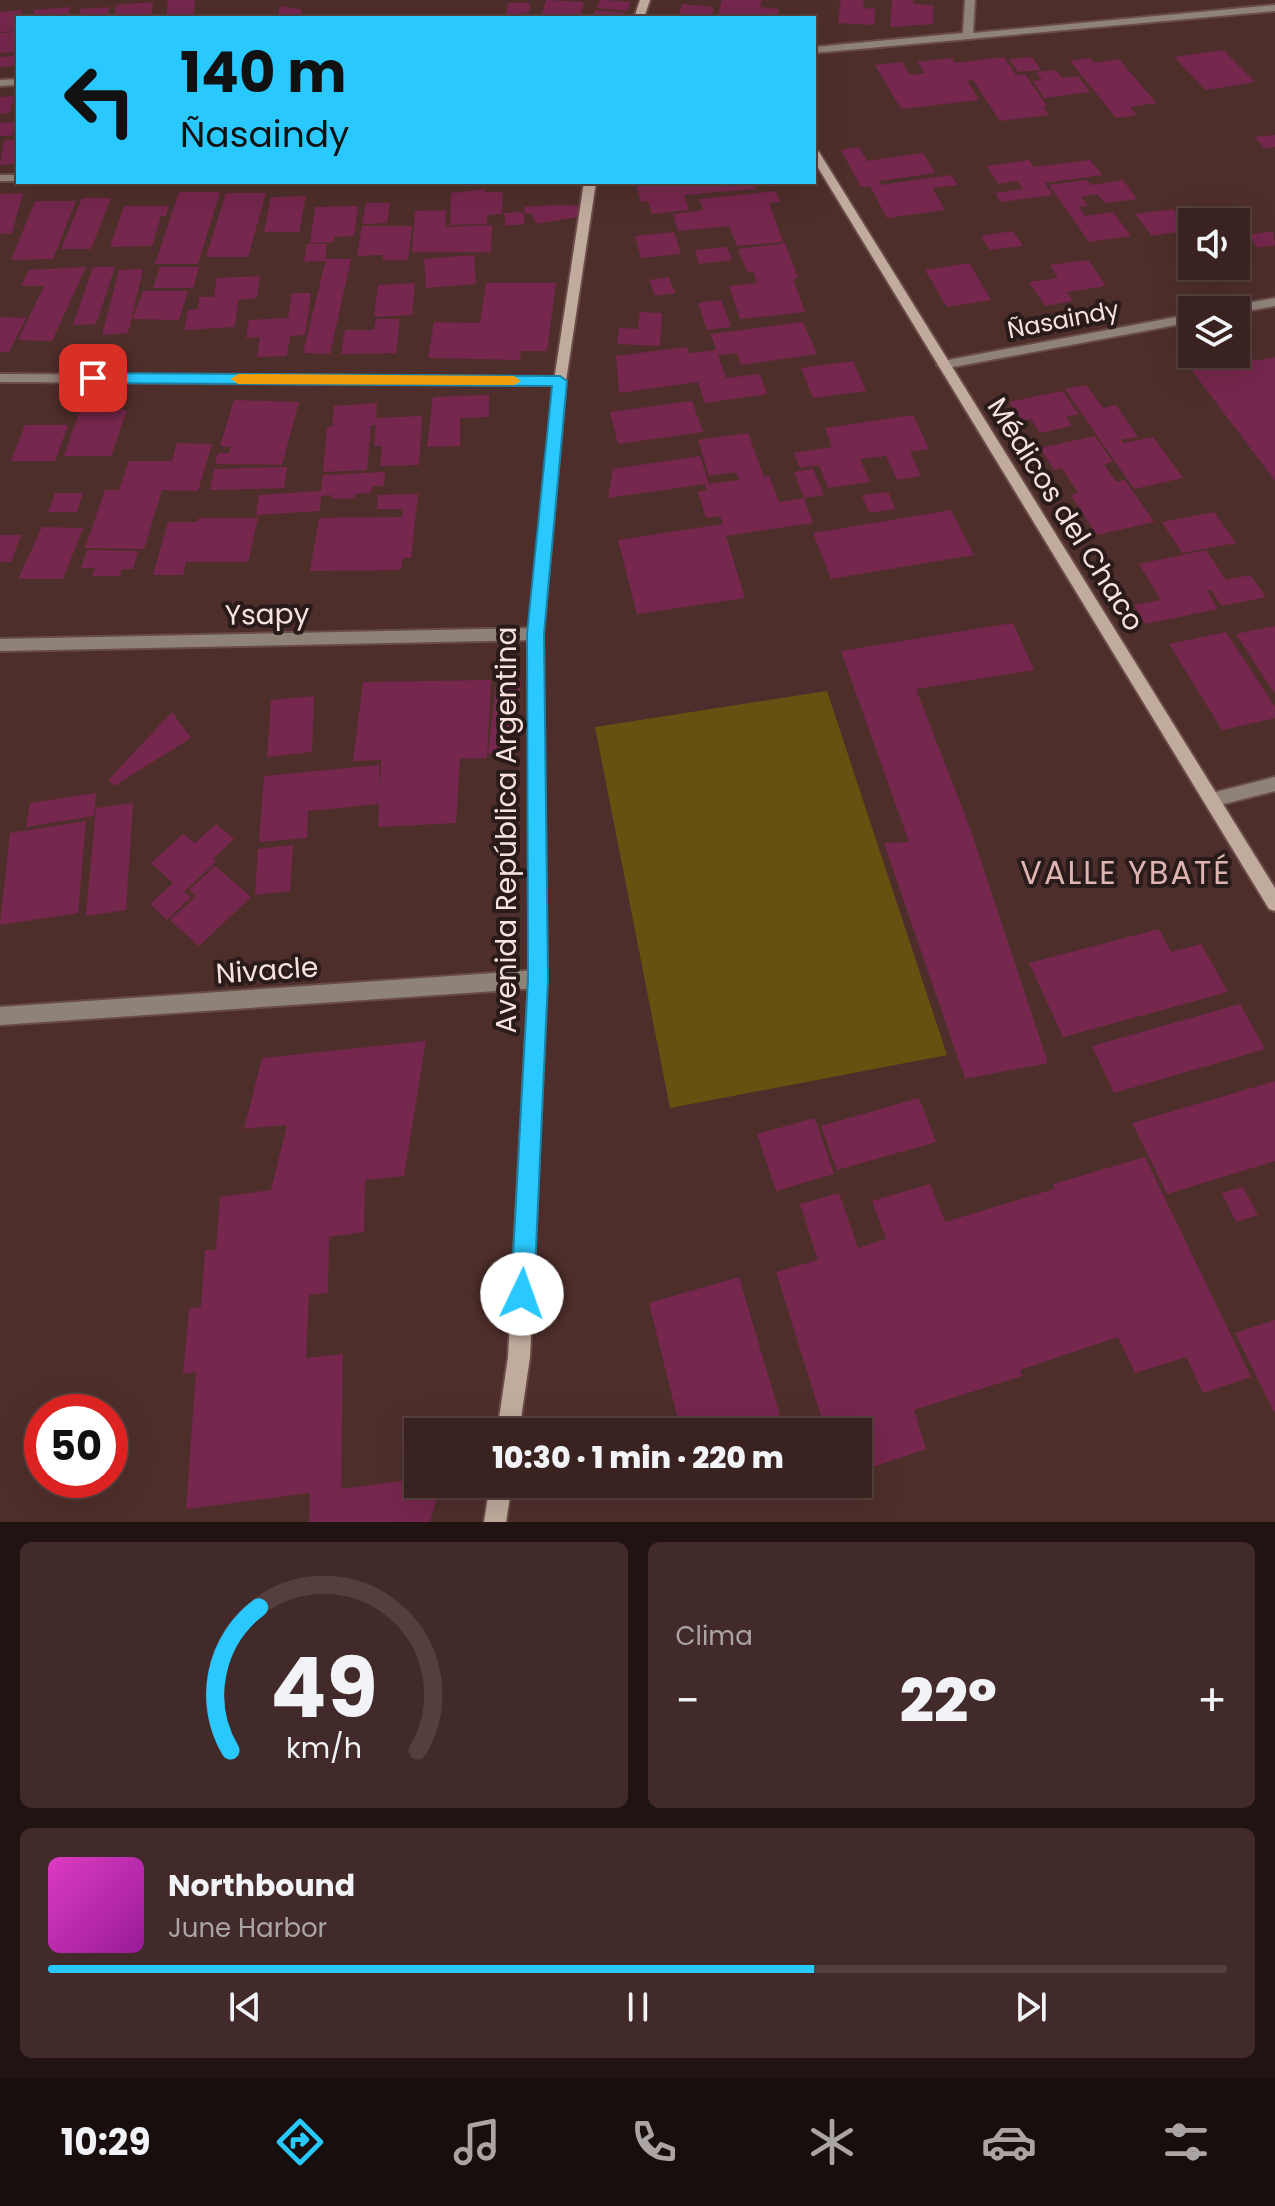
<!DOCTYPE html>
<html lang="es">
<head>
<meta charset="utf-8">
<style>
  body { margin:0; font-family:Poppins,sans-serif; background:#412a29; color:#f1f3f6; height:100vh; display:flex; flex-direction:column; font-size:30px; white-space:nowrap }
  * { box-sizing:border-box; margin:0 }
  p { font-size:26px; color:#aba4a5 }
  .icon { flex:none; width:44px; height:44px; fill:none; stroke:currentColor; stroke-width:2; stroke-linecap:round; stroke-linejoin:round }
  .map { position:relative; height:1522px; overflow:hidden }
  .sheet { display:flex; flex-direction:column; gap:20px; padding:20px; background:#201312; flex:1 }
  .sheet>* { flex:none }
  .guide { position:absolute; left:16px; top:16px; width:800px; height:168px; border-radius:0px; box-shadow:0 8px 32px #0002,0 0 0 2px #543f3e; background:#29c8ff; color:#111; overflow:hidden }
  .buttons { position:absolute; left:1178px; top:208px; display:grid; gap:16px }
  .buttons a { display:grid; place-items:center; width:72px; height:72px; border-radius:0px; background:#3a2220; box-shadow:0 8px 32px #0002,0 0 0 2px #543f3e; font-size:40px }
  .speed { position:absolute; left:24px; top:1394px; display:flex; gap:16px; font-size:40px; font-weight:700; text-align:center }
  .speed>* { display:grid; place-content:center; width:104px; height:104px; border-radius:50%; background:#3a2220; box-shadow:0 8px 32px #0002,0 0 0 2px #543f3e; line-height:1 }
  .speed .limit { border:12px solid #d22; background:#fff; color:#111 }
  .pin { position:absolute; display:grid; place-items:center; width:68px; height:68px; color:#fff; margin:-34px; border-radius:16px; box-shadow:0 4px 12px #0006 }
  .me { position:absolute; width:88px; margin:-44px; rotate:3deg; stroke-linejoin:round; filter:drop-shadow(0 0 6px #0008) }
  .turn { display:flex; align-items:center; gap:28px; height:168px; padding:0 32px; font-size:36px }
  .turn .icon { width:104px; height:104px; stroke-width:2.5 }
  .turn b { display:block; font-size:56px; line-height:68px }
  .big { font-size:60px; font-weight:800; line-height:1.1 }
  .sheet .tile { flex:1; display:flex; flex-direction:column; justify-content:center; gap:12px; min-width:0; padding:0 28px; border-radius:12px; background:#412a29 }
  .sheet .dial { align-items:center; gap:0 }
  .dial svg { height:208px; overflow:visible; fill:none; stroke:#543f3e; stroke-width:7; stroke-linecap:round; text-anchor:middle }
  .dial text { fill:#f1f3f6; stroke:none }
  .song { display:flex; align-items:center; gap:24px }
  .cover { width:96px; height:96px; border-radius:12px; background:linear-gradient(135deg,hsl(310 70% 55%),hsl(300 70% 35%)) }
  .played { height:8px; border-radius:4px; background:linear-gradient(90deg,#29c8ff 65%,#543f3e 65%) }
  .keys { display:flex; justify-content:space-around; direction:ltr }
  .heat { display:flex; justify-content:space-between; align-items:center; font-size:44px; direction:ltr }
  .sheet .tiles { flex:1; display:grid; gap:20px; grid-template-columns:1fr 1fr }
  .tile:last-child { grid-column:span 2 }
  .trip { position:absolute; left:404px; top:1418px; width:468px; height:80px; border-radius:0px; background:#3a2220; box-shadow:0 8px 32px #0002,0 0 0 2px #543f3e; font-weight:800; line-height:80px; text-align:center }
  .tab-bar { display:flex; height:128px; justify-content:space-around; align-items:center; background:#170e0d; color:#aba4a5 }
  .tab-bar .icon { width:56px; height:56px }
  .tab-bar .current { color:#29c8ff }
  .tab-bar b { font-size:36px; color:#f1f3f6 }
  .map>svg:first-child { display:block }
  .green { fill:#675110 }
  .building { fill:#76274d }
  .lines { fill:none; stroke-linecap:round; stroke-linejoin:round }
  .minor-casing { stroke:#694b48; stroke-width:4 }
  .secondary-casing { stroke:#694b48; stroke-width:4 }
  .minor { fill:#8f8279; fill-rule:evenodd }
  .secondary { fill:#c1ab9d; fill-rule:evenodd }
  .route { fill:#29c8ff; stroke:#1b82a6; stroke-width:2 }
  .slow { fill:#f59e0b }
  .labels { text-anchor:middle; stroke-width:8; stroke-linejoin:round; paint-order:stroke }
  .far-street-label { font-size:24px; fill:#f7e2df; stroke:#291b19 }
  .street-label { font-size:28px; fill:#f7e2df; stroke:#291b19 }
  .quarter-label { font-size:32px; letter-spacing:2px; fill:#deb5b1; stroke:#291b19 }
</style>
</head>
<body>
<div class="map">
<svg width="1275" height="1522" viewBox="0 0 1275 1522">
  <rect width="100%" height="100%" fill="#4e2e2b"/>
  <polygon class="green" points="827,691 947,1055 670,1108 595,727"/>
  <g class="building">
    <polygon points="168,0 195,0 193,18 166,18"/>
    <polygon points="546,0 584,2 580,18 541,18"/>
    <polygon points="600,0 606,0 630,2 628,11 597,8"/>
    <polygon points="722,0 762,0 760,7 779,9 777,18 717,18"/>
    <polygon points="841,0 864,0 863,8 875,9 874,25 838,23"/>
    <polygon points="892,0 913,0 913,4 933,5 933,24 890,27"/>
    <polygon points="153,2 151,18 114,18 116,5"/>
    <polygon points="508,3 530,3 529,13 522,13 522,18 501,18 501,14 506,14"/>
    <polygon points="682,4 714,7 712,18 678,18"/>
    <polygon points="279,6 301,9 301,17 279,18"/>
    <polygon points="70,7 68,18 32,18 34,10"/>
    <polygon points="109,7 108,18 79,18 80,9"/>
    <polygon points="23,10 18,18 17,31 0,32 0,12"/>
    <polygon points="595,10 626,13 624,18 592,18"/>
    <polygon points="18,32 18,52 0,53 0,33"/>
    <polygon points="1223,50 1255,82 1206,90 1174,57"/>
    <polygon points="18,55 18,66 0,67 0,57"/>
    <polygon points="1004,57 1016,75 1025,74 1047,106 1043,106 1049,115 1000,121 973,80 967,81 979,100 901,109 875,65 902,62 910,75 925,73 917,62 952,58 955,63"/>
    <polygon points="1032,57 1041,70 1018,72 1009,59"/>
    <polygon points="1090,58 1094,63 1119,59 1156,103 1130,107 1137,115 1116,118 1070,61"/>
    <polygon points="1056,70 1062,78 1078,76 1090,92 1044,98 1033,81 1042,80 1036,72"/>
    <polygon points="14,96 10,113 0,114 0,97"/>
    <polygon points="16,122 12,136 0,136 0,123"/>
    <polygon points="1275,135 1275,147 1264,148 1254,137"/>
    <polygon points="4,140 18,140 16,164 0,165"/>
    <polygon points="859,147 867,161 923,153 935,173 879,181 880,185 951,175 958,185 932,188 945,210 887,218 870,186 861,187 841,150"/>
    <polygon points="1029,160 1034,167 1090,160 1102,175 1045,183 1053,195 1001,202 995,193 1023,189 1017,181 998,184 987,166"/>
    <polygon points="1087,180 1091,185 1123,180 1137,199 1105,203 1097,194 1081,197 1088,206 1079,207 1085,216 1113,212 1131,236 1089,242 1049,185"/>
    <polygon points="635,182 753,182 756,189 684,195 689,210 652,214 648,201 641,202"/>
    <polygon points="485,189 485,192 503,192 502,214 488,215 487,224 450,225 451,193"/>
    <polygon points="776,191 780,202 769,203 783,242 737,246 729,226 678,231 673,214 703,210 699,199"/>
    <polygon points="179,192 220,192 198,264 155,264"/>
    <polygon points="23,193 12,233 0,234 0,194"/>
    <polygon points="226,193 266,193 248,257 206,257"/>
    <polygon points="306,196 299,232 264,232 271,197"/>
    <polygon points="82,198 111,198 91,249 61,249"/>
    <polygon points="35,201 76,201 53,259 11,260"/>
    <polygon points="366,203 390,203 387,223 362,224"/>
    <polygon points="557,205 579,206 577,217 537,224 531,213 525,214 524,207"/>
    <polygon points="124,206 169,206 166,216 161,216 152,246 110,247"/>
    <polygon points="358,206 354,236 334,237 334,242 310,243 315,207"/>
    <polygon points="1173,209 1189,230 1152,236 1135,214"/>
    <polygon points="446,210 445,227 492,225 491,252 412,252 415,211"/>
    <polygon points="523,212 525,224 506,226 504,213"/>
    <polygon points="362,226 412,226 408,260 383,260 383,255 357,256"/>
    <polygon points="1013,231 1023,246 990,250 981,236"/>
    <polygon points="1273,231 1275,245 1258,248 1248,235"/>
    <polygon points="674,232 681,254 641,258 635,236"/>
    <polygon points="785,243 798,278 793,279 805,312 740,319 729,286 757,283 753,271 747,272 738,249"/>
    <polygon points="307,244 327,244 325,261 304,262"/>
    <polygon points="727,247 732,260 699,264 695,250"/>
    <polygon points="474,255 476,284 426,288 424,259"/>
    <polygon points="326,259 351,259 330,354 303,353"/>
    <polygon points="1088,260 1106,286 1067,292 1073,301 1045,306 1029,282 1058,278 1050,265"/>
    <polygon points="969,263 991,300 947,307 925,270"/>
    <polygon points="86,267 52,341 18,340 44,286 21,286 29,270"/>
    <polygon points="93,267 115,267 96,324 73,325"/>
    <polygon points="160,267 199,267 193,288 153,288"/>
    <polygon points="143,269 128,333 102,335 119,270"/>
    <polygon points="260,276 257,298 238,300 235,327 184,330 188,310 198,309 199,297 214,297 217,278"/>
    <polygon points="669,277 675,293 655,296 649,280"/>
    <polygon points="415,283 412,315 374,317 378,285"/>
    <polygon points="486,283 556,283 547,351 521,351 520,360 428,358 434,322 480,323"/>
    <polygon points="143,291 188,291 179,320 132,319"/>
    <polygon points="292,293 311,293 305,335 290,336 287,356 257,357 260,337 246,338 249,320 288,318"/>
    <polygon points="721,300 731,327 707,330 698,303"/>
    <polygon points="640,312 662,313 660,346 617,344 619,328 638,329"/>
    <polygon points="0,317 26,318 9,352 0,352"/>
    <polygon points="376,319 400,319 396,353 341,354 345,330 374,330"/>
    <polygon points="803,322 817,354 741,365 737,353 718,355 726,378 760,374 767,394 705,403 698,382 619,393 616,356 687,347 689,353 716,350 711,334"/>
    <polygon points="1209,355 1214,362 1250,355 1254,361 1275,357 1275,481 1184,360"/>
    <polygon points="853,361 866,391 813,398 801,368"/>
    <polygon points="1086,385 1103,408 1116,405 1138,437 1121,440 1123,443 1153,437 1183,478 1134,489 1065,389"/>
    <polygon points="1062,391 1079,414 1066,417 1072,426 1040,433 1031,419 1022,421 1009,402"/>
    <polygon points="489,395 489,417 460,418 460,446 427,447 433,397"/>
    <polygon points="234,400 299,402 282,465 215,464 218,453 229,453 231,447 220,446"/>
    <polygon points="692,401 703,432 618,444 610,412"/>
    <polygon points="377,403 376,418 422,416 419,465 380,466 382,446 374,446 376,425 371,425 367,470 323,472 327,427 332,427 334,406"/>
    <polygon points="80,410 127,410 111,456 64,456"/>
    <polygon points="913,415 929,449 910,452 921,476 897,480 886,456 860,459 870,482 828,488 819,465 800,468 794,453 832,447 825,428"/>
    <polygon points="25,425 68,425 55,461 11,461"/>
    <polygon points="748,433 764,477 769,476 779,502 804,498 813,523 726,536 745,598 637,614 618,540 723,524 720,516 706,518 698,492 707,490 705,484 608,498 613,469 700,456 709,484 739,480 736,472 709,476 698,440"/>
    <polygon points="1095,436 1113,462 1104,464 1116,482 1125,480 1154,522 1097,535 1071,495 1078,493 1062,468 1054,470 1040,448"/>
    <polygon points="177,443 212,444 198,491 162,490 144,549 85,548 105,490 119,490 129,461 172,461"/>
    <polygon points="287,467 284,488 210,490 214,469"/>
    <polygon points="813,469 824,495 804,498 794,472"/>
    <polygon points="385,472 384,486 372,486 371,493 355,494 354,498 332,499 332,495 321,496 320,511 256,515 259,495 321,491 323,475"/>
    <polygon points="888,492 895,509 869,513 862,495"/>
    <polygon points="55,493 83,493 77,512 48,512"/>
    <polygon points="418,494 411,558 403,558 401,570 310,571 319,518 402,517 403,509 377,509 378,495"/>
    <polygon points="951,510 974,555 831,579 813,533"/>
    <polygon points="1214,512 1236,543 1182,553 1162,522"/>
    <polygon points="199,518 258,518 248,562 186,562 183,575 153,575 168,522 197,522"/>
    <polygon points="42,527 83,528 63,579 18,579"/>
    <polygon points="0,535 21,535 11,562 0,562"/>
    <polygon points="87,550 138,551 133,569 122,569 119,576 92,576 95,568 81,568"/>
    <polygon points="1206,550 1226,580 1250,575 1266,597 1222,606 1211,590 1207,591 1218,609 1145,624 1134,605 1161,600 1139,564"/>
    <polygon points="1013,623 1034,670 916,689 971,831 1048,1063 965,1079 884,843 909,842 841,651"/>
    <polygon points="1275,626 1275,694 1236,634"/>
    <polygon points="1226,632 1275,707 1275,718 1222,730 1169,644"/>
    <polygon points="491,680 487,758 460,759 456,823 378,827 379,804 308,811 307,838 259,842 264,776 379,765 380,787 381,760 353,761 363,682"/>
    <polygon points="521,680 512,754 488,753 496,685"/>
    <polygon points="314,696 312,752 267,757 271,700"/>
    <polygon points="172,712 191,738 114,786 109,779"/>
    <polygon points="96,793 94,816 26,827 30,803"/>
    <polygon points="133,803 126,910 86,916 96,808"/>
    <polygon points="86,821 78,913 0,925 10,833"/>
    <polygon points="216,824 234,839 213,859 216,862 184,892 191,897 167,920 150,904 173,883 151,863 183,834 195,843"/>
    <polygon points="293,845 290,891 255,895 258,849"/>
    <polygon points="215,866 251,897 199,946 170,920 196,896 189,890"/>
    <polygon points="1159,929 1171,952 1201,944 1228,992 1063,1037 1029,963"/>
    <polygon points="1240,1004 1265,1049 1114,1093 1092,1046"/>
    <polygon points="426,1041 404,1176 365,1180 364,1232 329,1237 328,1293 309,1295 306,1358 343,1354 341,1489 418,1479 418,1484 441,1484 430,1522 309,1522 310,1493 186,1509 196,1372 183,1374 189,1309 201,1307 205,1250 216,1250 220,1197 271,1190 287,1125 244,1129 262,1058"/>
    <polygon points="1275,1081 1275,1161 1167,1194 1132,1123"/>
    <polygon points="919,1098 936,1142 837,1170 821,1126"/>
    <polygon points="815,1118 834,1174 776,1191 757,1134"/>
    <polygon points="1145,1157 1251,1377 1203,1393 1186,1357 1135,1373 1118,1337 1020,1370 1022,1376 914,1410 926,1449 858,1472 858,1432 826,1432 776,1272 818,1260 800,1204 839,1193 858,1248 886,1239 872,1201 930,1184 945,1222 1054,1189 1053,1184"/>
    <polygon points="1243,1187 1258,1215 1236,1222 1222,1193"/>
    <polygon points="739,1277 780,1416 727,1432 681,1432 649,1303"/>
    <polygon points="1275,1320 1275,1414 1235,1333"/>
  </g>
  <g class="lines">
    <defs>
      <g id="minor">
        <polygon points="965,0 975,0 973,33 1275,5 1275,11 814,53 814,47 963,33"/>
        <polygon points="18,79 18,85 0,86 0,80"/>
        <rect x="0" y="175" width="18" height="6"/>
        <polygon points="1275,298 1275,306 1236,313 1236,310 1226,310 1232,306"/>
        <polygon points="1192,314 1192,322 943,369 937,365 943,361"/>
        <polygon points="0,374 560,377 566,381 560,385 0,382"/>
        <polygon points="536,628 543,634 536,640 0,651 0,639"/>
        <polygon points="1275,777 1275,791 1212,807 1206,805 1204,800 1206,795 1212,793"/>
        <polygon points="538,970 544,973 547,979 544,985 538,988 0,1025 0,1007"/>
      </g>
      <g id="secondary">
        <polygon points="640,0 650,0 644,18 634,18"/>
        <polygon points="814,149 819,152 1275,888 1275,911 1269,909 814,161"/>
        <polygon points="584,182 596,182 566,381 543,634 547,979 530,1357 519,1432 497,1432 508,1357 529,979 529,634 554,381"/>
        <polygon points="490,1484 512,1484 506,1522 484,1522"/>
      </g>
    </defs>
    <use href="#minor" class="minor-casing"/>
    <use href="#secondary" class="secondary-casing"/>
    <use href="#minor" class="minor"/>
    <use href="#secondary" class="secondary"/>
  </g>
  <polygon class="route" points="93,373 560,376 567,381 544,634 548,979 534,1294 530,1302 522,1305 514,1302 511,1294 528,979 527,634 552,386 93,383 86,378"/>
  <polygon class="slow" points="238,374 514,376 521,381 514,385 238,384 231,379"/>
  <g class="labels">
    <g class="far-street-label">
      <text transform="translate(1063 320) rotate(-11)" y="8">Ñasaindy</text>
    </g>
    <g class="street-label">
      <text transform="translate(1066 514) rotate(58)" y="10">Médicos del Chaco</text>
      <text transform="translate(267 614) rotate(-1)" y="10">Ysapy</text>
      <text transform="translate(506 830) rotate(-90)" y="10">Avenida República Argentina</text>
      <text transform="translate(267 970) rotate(-4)" y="10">Nivacle</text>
    </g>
    <g class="quarter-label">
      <text x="1126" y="884">VALLE YBATÉ</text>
    </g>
  </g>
</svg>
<div class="buttons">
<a><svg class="icon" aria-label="sound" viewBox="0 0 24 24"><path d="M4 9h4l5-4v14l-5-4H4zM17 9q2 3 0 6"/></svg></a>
<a><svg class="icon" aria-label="layers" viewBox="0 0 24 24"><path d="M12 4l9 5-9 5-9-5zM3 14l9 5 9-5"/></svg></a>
</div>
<div class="speed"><div class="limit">50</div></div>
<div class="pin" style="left:93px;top:378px;background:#d93025"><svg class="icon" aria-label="arrive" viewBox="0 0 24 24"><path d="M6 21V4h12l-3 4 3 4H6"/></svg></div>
<svg class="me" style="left:522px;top:1294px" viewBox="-20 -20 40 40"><circle r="19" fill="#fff"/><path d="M0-13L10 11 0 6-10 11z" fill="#29c8ff"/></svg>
<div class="trip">10:30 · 1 min · 220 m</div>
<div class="guide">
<div class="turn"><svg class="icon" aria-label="left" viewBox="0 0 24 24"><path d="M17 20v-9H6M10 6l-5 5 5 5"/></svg><div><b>140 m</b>Ñasaindy</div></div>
</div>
</div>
<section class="sheet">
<div class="tiles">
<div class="tile dial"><svg viewBox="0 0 100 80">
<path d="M14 69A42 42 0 1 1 86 69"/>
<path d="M14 69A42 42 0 0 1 25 14" stroke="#29c8ff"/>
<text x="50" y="56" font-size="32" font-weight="700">49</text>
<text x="50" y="72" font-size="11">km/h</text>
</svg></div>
<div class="tile"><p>Clima</p>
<div class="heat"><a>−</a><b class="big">22°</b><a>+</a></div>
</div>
<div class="tile">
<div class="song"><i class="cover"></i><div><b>Northbound</b><p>June Harbor</p></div></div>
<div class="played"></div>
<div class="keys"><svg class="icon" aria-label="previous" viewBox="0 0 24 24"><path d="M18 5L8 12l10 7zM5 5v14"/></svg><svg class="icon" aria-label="pause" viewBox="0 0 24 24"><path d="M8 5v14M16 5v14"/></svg><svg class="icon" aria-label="next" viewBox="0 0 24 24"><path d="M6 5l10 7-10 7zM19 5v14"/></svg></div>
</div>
</div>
</section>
<nav class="tab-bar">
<b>10:29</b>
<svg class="icon current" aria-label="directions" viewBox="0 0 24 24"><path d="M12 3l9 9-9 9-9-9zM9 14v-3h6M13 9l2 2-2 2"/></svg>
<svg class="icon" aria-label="music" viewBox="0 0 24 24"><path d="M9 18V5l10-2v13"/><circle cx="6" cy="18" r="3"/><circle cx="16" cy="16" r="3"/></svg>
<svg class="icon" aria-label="phone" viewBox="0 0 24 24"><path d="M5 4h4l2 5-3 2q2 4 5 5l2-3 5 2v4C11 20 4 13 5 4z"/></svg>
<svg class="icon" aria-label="climate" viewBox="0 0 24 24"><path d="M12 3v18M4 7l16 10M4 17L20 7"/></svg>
<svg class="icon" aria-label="car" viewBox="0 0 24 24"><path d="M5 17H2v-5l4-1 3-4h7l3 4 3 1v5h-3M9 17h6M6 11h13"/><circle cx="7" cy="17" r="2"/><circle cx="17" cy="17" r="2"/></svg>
<svg class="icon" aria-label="filters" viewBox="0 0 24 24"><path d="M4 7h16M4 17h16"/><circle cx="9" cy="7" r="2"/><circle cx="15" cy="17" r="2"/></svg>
</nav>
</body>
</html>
